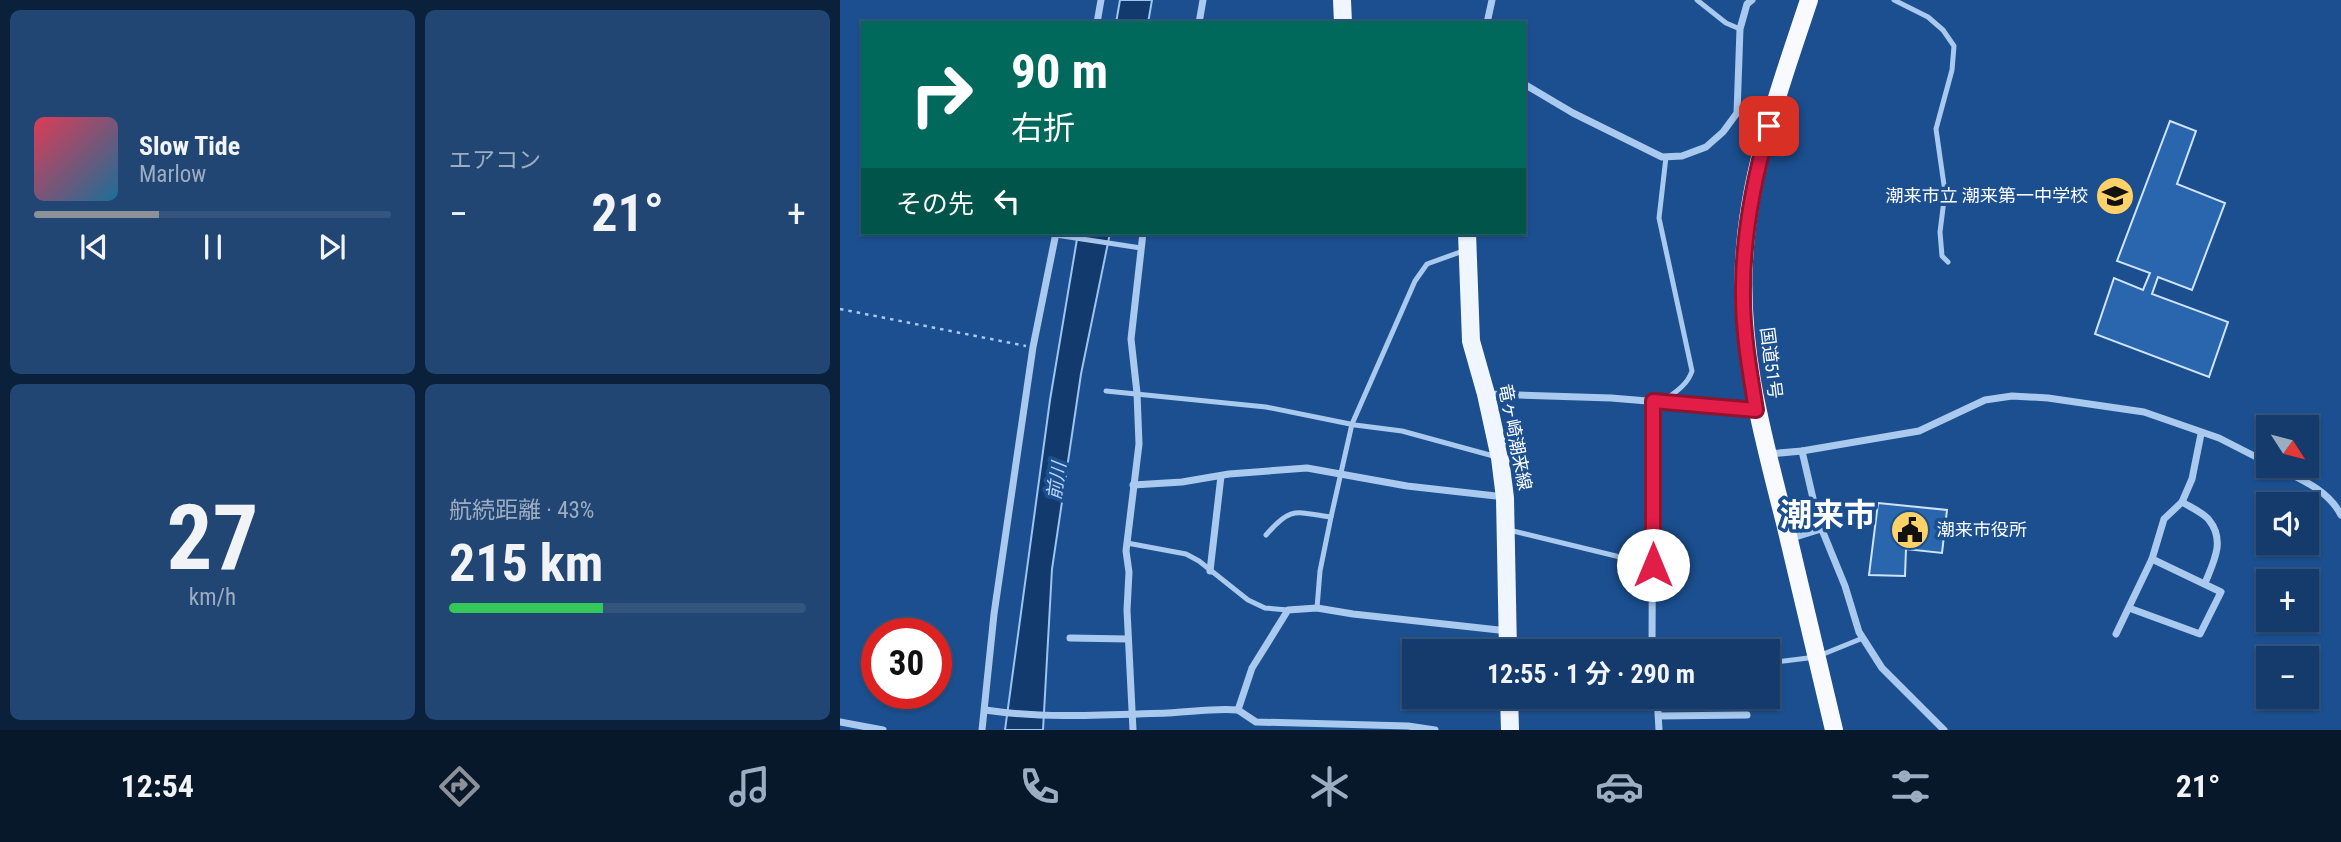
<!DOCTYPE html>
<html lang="ja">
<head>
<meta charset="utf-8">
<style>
  body { margin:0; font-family:"Roboto Condensed","Noto Sans JP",sans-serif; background:#214673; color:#f1f3f6; height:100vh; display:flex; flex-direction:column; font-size:26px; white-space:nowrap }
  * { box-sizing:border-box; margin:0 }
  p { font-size:23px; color:#9dadc1 }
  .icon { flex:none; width:38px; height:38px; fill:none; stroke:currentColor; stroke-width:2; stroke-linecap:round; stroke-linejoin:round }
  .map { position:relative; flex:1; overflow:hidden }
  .sheet { display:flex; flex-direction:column; gap:10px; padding:10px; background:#0b203b; width:840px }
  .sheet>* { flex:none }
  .top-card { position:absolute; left:21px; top:21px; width:665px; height:214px; border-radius:0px; box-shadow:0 2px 5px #0004,0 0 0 2px #33557e; background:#00695c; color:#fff; overflow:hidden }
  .needle { width:46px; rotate:126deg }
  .tools { position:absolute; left:1416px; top:415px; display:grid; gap:14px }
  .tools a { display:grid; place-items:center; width:63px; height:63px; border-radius:0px; background:#143b6b; box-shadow:0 2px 5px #0004,0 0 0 2px #33557e; font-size:35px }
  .speed { position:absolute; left:21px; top:618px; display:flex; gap:14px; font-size:35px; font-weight:700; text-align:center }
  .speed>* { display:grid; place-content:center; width:91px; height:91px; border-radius:50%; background:#143b6b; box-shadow:0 2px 5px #0004,0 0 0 2px #33557e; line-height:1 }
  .speed .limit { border:10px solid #d22; background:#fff; color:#111 }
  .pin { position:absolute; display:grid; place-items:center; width:60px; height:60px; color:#fff; margin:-30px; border-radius:14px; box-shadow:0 4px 10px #0006 }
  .me { position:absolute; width:77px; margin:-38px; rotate:0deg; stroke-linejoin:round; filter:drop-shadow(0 0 5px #0008) }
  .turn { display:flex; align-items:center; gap:24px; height:147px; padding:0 35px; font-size:32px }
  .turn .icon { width:91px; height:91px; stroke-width:2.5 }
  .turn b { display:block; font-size:49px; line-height:60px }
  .then { display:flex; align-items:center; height:66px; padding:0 35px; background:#0003; gap:14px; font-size:26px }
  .big { font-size:52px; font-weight:700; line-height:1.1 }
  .sheet .widget { flex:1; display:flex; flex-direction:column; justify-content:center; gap:10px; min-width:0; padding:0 24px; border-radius:10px; background:#214673 }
  .sheet .dial { align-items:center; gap:0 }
  .dial b { font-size:91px; line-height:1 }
  .song { display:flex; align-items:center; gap:21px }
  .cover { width:84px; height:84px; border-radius:10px; background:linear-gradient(135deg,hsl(350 70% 55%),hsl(200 70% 35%)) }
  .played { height:7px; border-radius:4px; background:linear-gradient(90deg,#8c9099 35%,#33557e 35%) }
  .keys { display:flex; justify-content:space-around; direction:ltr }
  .heat { display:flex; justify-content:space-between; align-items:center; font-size:38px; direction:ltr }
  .charge { height:10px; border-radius:5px; background:linear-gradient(90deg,#34c759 43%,#33557e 0) }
  .sheet .tiles { flex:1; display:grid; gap:10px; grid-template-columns:repeat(2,1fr) }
  .trip { position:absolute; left:562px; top:639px; width:378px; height:70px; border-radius:0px; background:#143b6b; box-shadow:0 2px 5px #0004,0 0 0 2px #33557e; font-weight:700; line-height:70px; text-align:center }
  .tab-bar { display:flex; height:112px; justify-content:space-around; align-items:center; background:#08182b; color:#9dadc1 }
  .tab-bar .icon { width:49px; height:49px }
  .tab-bar .active { color:#8c9099 }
  .tab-bar b { font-size:32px; color:#f1f3f6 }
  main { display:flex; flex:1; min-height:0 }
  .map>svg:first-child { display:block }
  .water { fill:#123a6d; stroke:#9cc4f0; stroke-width:2 }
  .building { fill:#2a66ad; stroke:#cfe3fa; stroke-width:2 }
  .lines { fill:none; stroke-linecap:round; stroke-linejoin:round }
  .path { stroke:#a9c9ee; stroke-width:2.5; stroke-dasharray:3.5 5; stroke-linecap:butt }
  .service { stroke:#a9c9ee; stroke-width:5 }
  .minor { stroke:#a9c9ee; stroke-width:7 }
  .primary { stroke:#f0f6ff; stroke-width:18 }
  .trunk { stroke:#f8faff; stroke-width:18 }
  .route-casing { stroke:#92132f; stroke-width:18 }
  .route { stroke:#e11d48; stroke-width:12 }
  .labels { text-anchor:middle; stroke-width:7; stroke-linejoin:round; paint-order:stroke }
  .poi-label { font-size:18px; fill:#fff; stroke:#1b4f8f; text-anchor:end }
  .street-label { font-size:18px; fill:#fff; stroke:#1b4f8f }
  .water-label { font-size:19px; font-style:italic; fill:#b5d3f5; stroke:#1b4f8f }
  .town-label { font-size:32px; font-weight:bold; fill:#fff; stroke:#1b4f8f }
</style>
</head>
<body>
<main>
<section class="sheet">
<div class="tiles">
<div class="widget">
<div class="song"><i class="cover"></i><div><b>Slow Tide</b><p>Marlow</p></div></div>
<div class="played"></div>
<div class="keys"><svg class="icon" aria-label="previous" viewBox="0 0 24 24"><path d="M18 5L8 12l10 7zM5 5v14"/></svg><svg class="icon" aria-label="pause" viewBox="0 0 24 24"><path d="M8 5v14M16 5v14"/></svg><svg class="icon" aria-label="next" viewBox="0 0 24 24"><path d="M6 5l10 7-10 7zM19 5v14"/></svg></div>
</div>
<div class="widget"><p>エアコン</p>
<div class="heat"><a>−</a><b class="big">21°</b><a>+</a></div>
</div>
<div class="widget dial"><b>27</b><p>km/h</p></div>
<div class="widget"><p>航続距離 · 43%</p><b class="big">215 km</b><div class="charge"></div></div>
</div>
</section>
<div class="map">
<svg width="1501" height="730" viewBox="0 0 1501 730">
  <rect width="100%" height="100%" fill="#1b4f8f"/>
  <g class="water">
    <polygon points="280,0 312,0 308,23 276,23"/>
    <polygon points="238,233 270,233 241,374 212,569 203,730 165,730 210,400"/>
  </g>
  <g class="building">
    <polygon points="1330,121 1356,131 1337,184 1385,203 1352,290 1318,277 1312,294 1388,322 1369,377 1255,334 1274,278 1303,290 1310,273 1277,261"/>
    <polygon points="1038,503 1107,510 1102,553 1066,549 1065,576 1029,575"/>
  </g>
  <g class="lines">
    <polyline class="path" points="0,309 186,346"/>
    <g class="service">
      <polyline points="857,0 886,23 900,29"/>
      <polyline points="1054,0 1088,17 1103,30 1114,46 1112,70 1096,129 1105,192 1100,232 1102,256 1108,262"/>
      <polyline points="216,235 301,248"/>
      <polyline points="266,391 426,407 515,425 562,431 657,457"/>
      <path d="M822,402C834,393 847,386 852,371L819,218L826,157"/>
      <polyline points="669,530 813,565"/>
      <path d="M426,535C451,506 455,512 491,517"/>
      <polyline points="287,543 346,554 359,561 408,600 425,608 448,610"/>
      <polyline points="477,608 480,571 491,517 512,424 575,281 587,264 623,251"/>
      <polyline points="928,663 976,657 1023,638"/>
    </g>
    <g class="minor">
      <polyline points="257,23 261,0"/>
      <polyline points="359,23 363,0"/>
      <polyline points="647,23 652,0"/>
      <polyline points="684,84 733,113 822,157 842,156 866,147 883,132 897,113 900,29 907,4 912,0"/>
      <polyline points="647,394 771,398 916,410"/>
      <polyline points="962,451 978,520 1005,586 1019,632 1042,668 1104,730"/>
      <polyline points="928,454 962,451 1079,431 1145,400 1172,396 1208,398 1304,412 1379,438 1428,463"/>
      <path d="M1434,466C1458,478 1488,489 1501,515"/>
      <polyline points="293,485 342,482 389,474 467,468 567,486 665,497"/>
      <path d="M1342,502C1350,507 1364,513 1369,520C1386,541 1373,563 1365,583"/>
      <polyline points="949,539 981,529"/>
      <polyline points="370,571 381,476"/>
      <polyline points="1289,608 1360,634 1381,592 1312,559"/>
      <polyline points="1276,634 1312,559 1324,519 1342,502 1352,479 1361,434"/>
      <polyline points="230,638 288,639"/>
      <polyline points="812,651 813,401"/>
      <polyline points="817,696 819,730"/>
      <path d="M145,710C206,719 267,715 328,713C352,712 374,708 398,710"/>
      <polyline points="819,716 907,715"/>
      <polyline points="0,722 43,730"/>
      <polyline points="142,730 154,614 193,347 216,233"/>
      <polyline points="293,730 287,610 289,572 286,551 299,444 297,393 291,339 303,233"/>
      <polyline points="595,730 568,726 416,722 398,710 412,668 448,610 477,608 513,614 668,631"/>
    </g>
    <g class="primary">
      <polyline points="502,0 503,23"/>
      <polyline points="627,233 631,341 646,394 660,458 665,498 668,651"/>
      <polyline points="669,696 670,730"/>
    </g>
    <path class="trunk" d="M969,0C941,85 908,172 904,262C899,353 923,436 945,523C962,592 977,661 994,730"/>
  </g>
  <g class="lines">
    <defs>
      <path id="route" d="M813,565V401L916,410C910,373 903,334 903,297C902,239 913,182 929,126"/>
    </defs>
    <use href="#route" class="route-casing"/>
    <use href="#route" class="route"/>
  </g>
  <defs>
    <symbol id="school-disc" viewBox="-11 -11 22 22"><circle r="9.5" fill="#ffd166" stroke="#1b4f8f"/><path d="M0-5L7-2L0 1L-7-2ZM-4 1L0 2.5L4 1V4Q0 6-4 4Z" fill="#111"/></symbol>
    <symbol id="civic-disc" viewBox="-11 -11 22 22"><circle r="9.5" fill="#ffd166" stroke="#1b4f8f"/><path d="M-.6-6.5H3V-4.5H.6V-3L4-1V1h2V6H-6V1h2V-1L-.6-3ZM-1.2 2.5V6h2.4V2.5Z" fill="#111"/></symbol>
  </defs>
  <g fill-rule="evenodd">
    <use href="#school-disc" x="1253" y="174" width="44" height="44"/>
    <use href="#civic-disc" x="1048" y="508" width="44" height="44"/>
  </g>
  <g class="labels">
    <g class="poi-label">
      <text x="1248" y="202">潮来市立 潮来第一中学校</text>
      <text x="1097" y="536" text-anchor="start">潮来市役所</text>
    </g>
    <g class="street-label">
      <text transform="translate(931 363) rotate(83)" y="6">国道51号</text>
      <text transform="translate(675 437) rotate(79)" y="6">竜ヶ崎潮来線</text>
    </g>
    <g class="water-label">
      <text transform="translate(216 481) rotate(-82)" y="7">前川</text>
    </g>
    <g class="town-label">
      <text x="988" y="526">潮来市</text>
    </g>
  </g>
</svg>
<div class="tools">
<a><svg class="needle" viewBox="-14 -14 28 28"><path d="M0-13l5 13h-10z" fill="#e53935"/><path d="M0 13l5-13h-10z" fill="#9dadc1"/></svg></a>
<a><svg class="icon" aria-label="sound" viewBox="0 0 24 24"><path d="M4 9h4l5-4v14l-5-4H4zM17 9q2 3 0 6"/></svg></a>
<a>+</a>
<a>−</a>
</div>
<div class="speed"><div class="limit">30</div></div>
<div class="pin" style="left:929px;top:126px;background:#d93025"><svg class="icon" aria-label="arrive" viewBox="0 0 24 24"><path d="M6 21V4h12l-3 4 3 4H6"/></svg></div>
<svg class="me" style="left:813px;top:565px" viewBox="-20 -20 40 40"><circle r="19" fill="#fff"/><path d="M0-13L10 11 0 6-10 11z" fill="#e11d48"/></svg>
<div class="trip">12:55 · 1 分 · 290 m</div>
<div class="top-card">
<div class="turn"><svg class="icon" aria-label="right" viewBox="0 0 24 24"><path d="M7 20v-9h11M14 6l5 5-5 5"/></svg><div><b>90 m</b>右折</div></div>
<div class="then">その先<svg class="icon" aria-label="left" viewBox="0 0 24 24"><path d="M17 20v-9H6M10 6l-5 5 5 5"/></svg></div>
</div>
</div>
</main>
<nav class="tab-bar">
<b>12:54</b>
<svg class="icon active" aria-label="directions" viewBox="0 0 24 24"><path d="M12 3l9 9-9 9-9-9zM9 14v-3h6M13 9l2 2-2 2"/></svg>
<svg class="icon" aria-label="music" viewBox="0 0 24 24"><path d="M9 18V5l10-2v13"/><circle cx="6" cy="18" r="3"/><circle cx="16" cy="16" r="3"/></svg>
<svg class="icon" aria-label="phone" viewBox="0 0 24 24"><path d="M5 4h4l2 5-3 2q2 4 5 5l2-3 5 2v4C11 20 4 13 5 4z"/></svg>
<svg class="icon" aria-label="climate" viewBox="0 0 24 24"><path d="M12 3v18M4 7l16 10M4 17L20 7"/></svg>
<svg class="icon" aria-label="car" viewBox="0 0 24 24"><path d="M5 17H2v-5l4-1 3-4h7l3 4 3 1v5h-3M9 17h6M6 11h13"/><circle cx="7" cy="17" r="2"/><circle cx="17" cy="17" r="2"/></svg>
<svg class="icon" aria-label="filters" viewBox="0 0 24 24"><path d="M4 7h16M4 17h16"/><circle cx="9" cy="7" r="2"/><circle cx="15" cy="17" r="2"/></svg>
<b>21°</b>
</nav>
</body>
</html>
